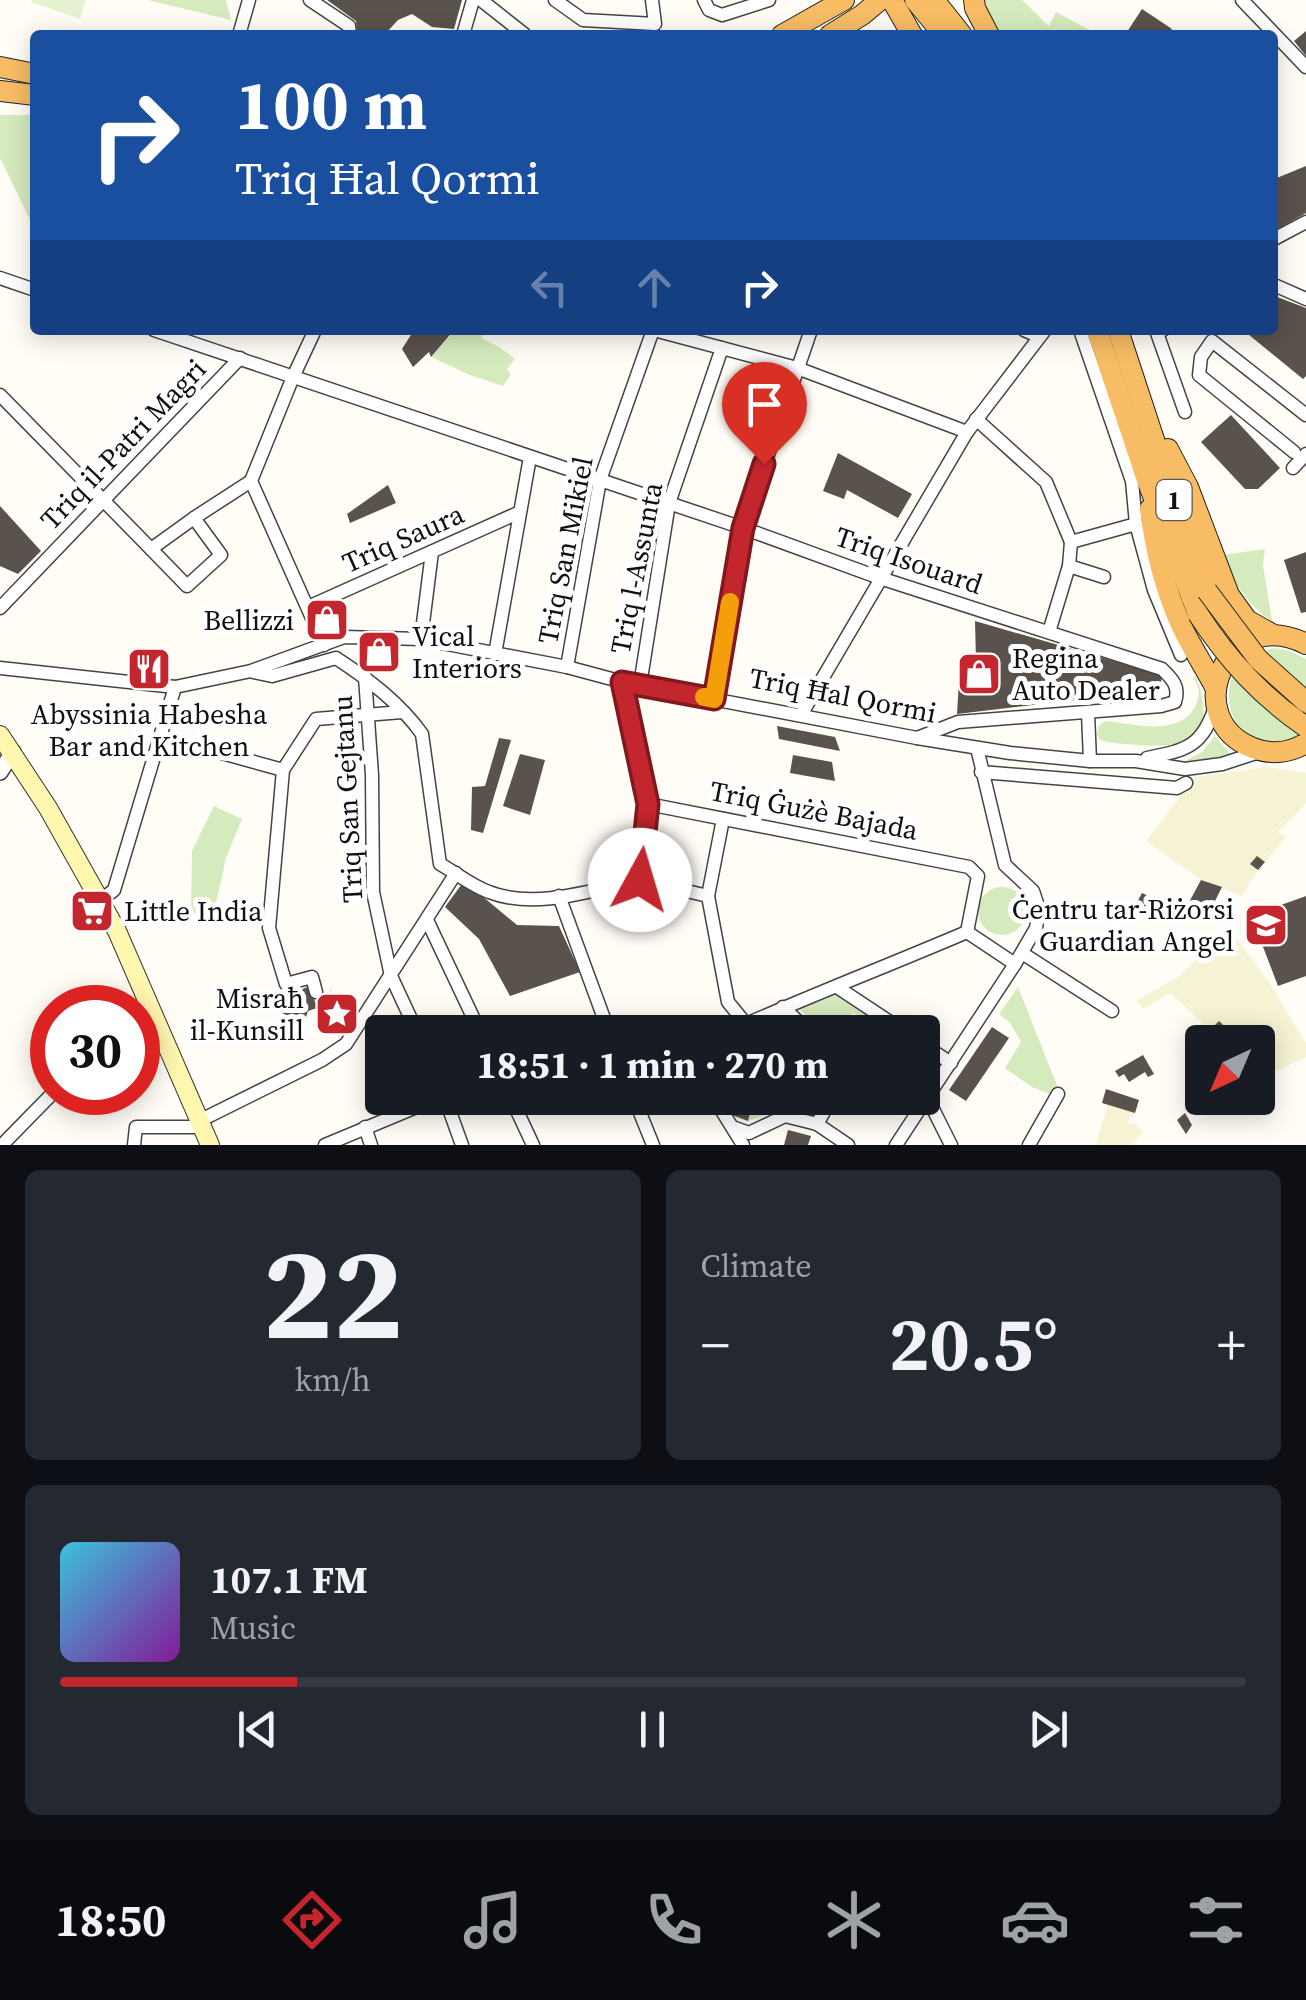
<!DOCTYPE html>
<html lang="en">
<head>
<meta charset="utf-8">
<style>
  body { margin:0; font-family:"Source Serif 4",serif; background:#242831; color:#f1f3f6; height:100vh; display:flex; flex-direction:column; font-size:38px; white-space:nowrap }
  * { box-sizing:border-box; margin:0 }
  p { font-size:32px; color:#9ea1a6 }
  .icon { flex:none; width:55px; height:55px; fill:none; stroke:currentColor; stroke-width:2; stroke-linecap:round; stroke-linejoin:round }
  .map { position:relative; height:1145px; overflow:hidden }
  .side { display:flex; flex-direction:column; gap:25px; padding:25px; background:#0d0f14; flex:1 }
  .side>* { flex:none }
  .hud { position:absolute; left:30px; top:30px; width:1248px; height:305px; border-radius:10px; box-shadow:0 5px 25px #0003; background:#1a4fa0; color:#fff; overflow:hidden }
  .needle { width:65px; rotate:224deg }
  .tools { position:absolute; left:1185px; top:1025px; display:grid; gap:20px }
  .tools a { display:grid; place-items:center; width:90px; height:90px; border-radius:10px; background:#171b24; box-shadow:0 5px 25px #0003; font-size:50px }
  .speed { position:absolute; left:30px; top:985px; display:flex; gap:20px; font-size:50px; font-weight:700; text-align:center }
  .speed>* { display:grid; place-content:center; width:130px; height:130px; border-radius:50%; background:#171b24; box-shadow:0 5px 25px #0003; line-height:1 }
  .speed .limit { border:15px solid #d22; background:#fff; color:#111 }
  .pin { position:absolute; display:grid; place-items:center; width:85px; height:85px; color:#fff; margin:-102px -42px; border-radius:50% 50% 50% 0; rotate:-45deg; box-shadow:0 0 10px #0007 }
  .pin .icon { rotate:45deg }
  .me { position:absolute; width:110px; margin:-55px; rotate:6deg; stroke-linejoin:round; filter:drop-shadow(0 0 8px #0008) }
  .turn { display:flex; align-items:center; gap:35px; height:210px; padding:0 40px; font-size:45px }
  .turn .icon { width:130px; height:130px; stroke-width:2.5 }
  .turn b { display:block; font-size:70px; line-height:85px }
  .lanes { display:flex; align-items:center; height:95px; padding:0 40px; background:#0003; justify-content:center; gap:50px; direction:ltr }
  .lanes .off { opacity:.35 }
  .big { font-size:75px; font-weight:700; line-height:1.1 }
  .side .widget { flex:1; display:flex; flex-direction:column; justify-content:center; gap:15px; min-width:0; padding:0 35px; border-radius:15px; background:#242831 }
  .side .dial { align-items:center; gap:0 }
  .dial b { font-size:130px; line-height:1 }
  .song { display:flex; align-items:center; gap:30px }
  .cover { width:120px; height:120px; border-radius:15px; background:linear-gradient(135deg,hsl(190 70% 55%),hsl(290 70% 35%)) }
  .played { height:10px; border-radius:5px; background:linear-gradient(90deg,#c4262e 20%,#363941 20%) }
  .keys { display:flex; justify-content:space-around; direction:ltr }
  .heat { display:flex; justify-content:space-between; align-items:center; font-size:55px; direction:ltr }
  .side .tiles { flex:1; display:grid; gap:25px; grid-template-columns:1fr 1fr }
  .widget:last-child { grid-column:span 2 }
  .trip { position:absolute; left:365px; top:1015px; width:575px; height:100px; border-radius:10px; background:#171b24; box-shadow:0 5px 25px #0003; font-weight:700; line-height:100px; text-align:center }
  .dock { display:flex; height:160px; justify-content:space-around; align-items:center; background:#090b0e; color:#9ea1a6 }
  .dock .icon { width:70px; height:70px }
  .dock .current { color:#c4262e }
  .dock b { font-size:45px; color:#f1f3f6 }
  .map>svg:first-child { display:block }
  .farmland { fill:#f6f3d4 }
  .green { fill:#d5ebbd }
  .pitch { fill:#e6f2cf }
  .plaza { fill:#f1ede2 }
  .building { fill:#5a524d }
  .lines { fill:none; stroke-linecap:round; stroke-linejoin:round }
  .minor-casing { stroke:#444; stroke-width:15 }
  .tertiary-casing { stroke:#444; stroke-width:18 }
  .secondary-casing { stroke:#333; stroke-width:20 }
  .trunk-casing { stroke:#222; stroke-width:22 }
  .minor { stroke:#fff; stroke-width:12 }
  .tertiary { stroke:#fff; stroke-width:15 }
  .secondary { stroke:#fff6b0; stroke-width:18 }
  .trunk { stroke:#f7bc64; stroke-width:20 }
  .trunk-bridge-casing { stroke:#222; stroke-width:22; stroke-linecap:butt }
  .trunk-bridge { stroke:#f7bc64; stroke-width:20 }
  .route-casing { stroke:#7f191e; stroke-width:25 }
  .route { stroke:#c4262e; stroke-width:18 }
  .slow { stroke:#f59e0b; stroke-width:18 }
  .labels { text-anchor:middle; stroke-width:10; stroke-linejoin:round; paint-order:stroke }
  .shield { fill:#fff; stroke:#585858; stroke-width:2.5 }
  .shield-label { font-size:25px; font-weight:bold; fill:#111 }
  .street-label { font-size:28px; fill:#111; stroke:#fff }
  .poi-label { font-size:28px; fill:#111; stroke:#fff; text-anchor:end }
</style>
</head>
<body>
<div class="map">
<svg width="1306" height="1145" viewBox="0 0 1306 1145">
  <rect width="100%" height="100%" fill="#fffdf5"/>
  <g class="farmland">
    <polygon points="1267,767 1306,773 1306,803 1278,832 1286,837 1258,870 1242,896 1201,880 1146,841 1179,798 1182,779"/>
    <polygon points="1231,931 1271,985 1306,1043 1306,1057 1261,1078 1258,1075 1258,1042 1223,1042 1170,993 1143,1009 1136,1001 1179,976 1203,953"/>
    <polygon points="1108,1104 1135,1113 1133,1116 1130,1116 1128,1123 1136,1124 1143,1133 1131,1145 1096,1145"/>
  </g>
  <g class="green">
    <polygon points="148,0 226,0 231,20"/>
    <polygon points="983,0 1022,0 1049,26 1056,12 1099,35 1004,35 1001,30 993,31"/>
    <polygon points="0,115 35,115 35,230 0,158"/>
    <polygon points="455,330 485,330 481,338 501,348 515,359 507,369 511,374 503,386 470,375 431,357"/>
    <path d="M1265,549L1263,565L1272,621C1249,606 1231,581 1222,555Z"/>
    <path d="M1275,648L1290,651L1306,659V734C1297,737 1286,743 1276,744C1227,750 1201,661 1275,648Z"/>
    <path d="M1196,676C1216,731 1195,750 1140,745C1127,744 1113,744 1100,740L1097,734L1099,725L1106,721C1134,724 1178,737 1195,707C1201,696 1199,688 1194,677Z"/>
    <polygon points="1215,736 1232,756 1183,762 1202,752"/>
    <polygon points="214,806 242,819 226,858 213,916 191,913 192,851"/>
    <circle cx="1002" cy="911" r="24"/>
    <polygon points="1018,987 1058,1088 1050,1094 1032,1087 1005,1068 1021,1042 1010,1023 999,1014"/>
    <polygon points="838,994 867,1015 864,1019 853,1013 840,1032 825,1032 799,1009"/>
    <polygon points="754,1098 822,1098 812,1116 784,1108 748,1121"/>
  </g>
  <polygon class="pitch" points="32,0 86,0 80,19 31,2"/>
  <polygon class="plaza" points="330,986 348,1028 339,1040 327,1000"/>
  <g class="building">
    <polygon points="327,0 462,0 454,29 432,27 412,14 398,20 385,34 377,35 357,35 356,21"/>
    <polygon points="1142,9 1172,29 1167,35 1125,35"/>
    <polygon points="1306,31 1306,56 1294,41"/>
    <polygon points="1306,166 1306,213 1272,232 1272,180"/>
    <polygon points="1272,295 1306,308 1306,376 1303,379 1243,330 1272,330"/>
    <polygon points="414,330 454,330 431,357 429,352 413,367 402,349"/>
    <polygon points="1231,415 1280,468 1258,489 1245,489 1201,442"/>
    <polygon points="838,453 912,494 898,518 847,490 844,499 823,491"/>
    <polygon points="388,485 396,503 350,523 347,514"/>
    <polygon points="0,506 41,551 18,574 0,566"/>
    <polygon points="1306,552 1306,612 1301,613 1284,560"/>
    <polygon points="975,621 1162,675 1160,690 957,714 960,662 976,661"/>
    <polygon points="777,726 835,737 840,751 779,739"/>
    <polygon points="499,738 511,740 483,833 471,830 472,787 485,786"/>
    <polygon points="520,754 545,760 530,815 503,806"/>
    <polygon points="793,755 832,762 835,781 790,773"/>
    <polygon points="1257,856 1265,862 1258,870 1250,864"/>
    <polygon points="1201,880 1222,887 1210,911 1208,923 1153,913 1136,904 1142,893 1157,900 1187,906"/>
    <polygon points="464,881 517,925 559,926 580,972 510,996 479,939 445,907"/>
    <polygon points="1306,896 1306,976 1278,986 1260,939 1278,927 1270,909"/>
    <polygon points="310,986 317,1008 308,1011 306,1017 299,1019 296,1016 286,1020 277,999"/>
    <polygon points="89,995 95,1008 79,1008 77,1002"/>
    <polygon points="1219,1021 1241,1042 1223,1042 1210,1030"/>
    <polygon points="992,1027 1009,1038 966,1101 949,1090"/>
    <polygon points="1143,1055 1154,1074 1148,1077 1145,1072 1129,1082 1124,1074 1119,1077 1115,1071"/>
    <polygon points="1106,1089 1139,1100 1135,1113 1102,1103"/>
    <polygon points="733,1098 754,1098 748,1121 729,1114"/>
    <polygon points="1185,1113 1192,1125 1186,1134 1177,1120"/>
    <polygon points="788,1130 811,1136 808,1145 784,1145"/>
  </g>
  <g class="lines">
    <defs>
      <g id="minor">
        <polyline points="310,0 349,26 350,35"/>
        <polyline points="481,0 524,34"/>
        <polyline points="555,0 583,20 655,24 652,0"/>
        <polyline points="704,0 709,10 722,15 769,0"/>
        <polyline points="1242,0 1306,67"/>
        <polyline points="239,35 249,0"/>
        <polyline points="463,35 473,0"/>
        <polyline points="1272,240 1306,222"/>
        <polyline points="0,278 35,290"/>
        <polyline points="1272,284 1306,299"/>
        <path d="M154,330L743,528L880,578L1162,669C1172,679 1180,686 1175,702L1161,706L958,722L917,738"/>
        <polyline points="315,330 293,377 251,481 324,645"/>
        <polyline points="654,330 797,368 967,432"/>
        <polyline points="1024,330 1038,336"/>
        <polyline points="1080,330 1132,481 1136,524 1154,590 1181,655"/>
        <polyline points="1163,330 1157,333 1185,412"/>
        <polyline points="0,395 151,549 194,518 251,481"/>
        <polyline points="976,419 1046,482 1071,542 1136,524"/>
        <polyline points="1294,452 1199,375 1201,357 1212,341 1306,415"/>
        <polyline points="1293,468 1306,454"/>
        <polyline points="151,549 187,586 221,555 194,518"/>
        <polyline points="1069,566 1104,577"/>
        <polyline points="308,607 518,513"/>
        <polyline points="0,608 240,358"/>
        <polyline points="1049,632 1069,566 1071,542"/>
        <polyline points="421,639 432,552"/>
        <polyline points="495,654 530,457"/>
        <polyline points="567,667 600,480 653,330"/>
        <polyline points="0,668 175,687 251,671 344,637 421,639 567,667 623,682 917,738 1010,753 1090,761 1136,761 1185,769 1222,764 1259,752"/>
        <path d="M253,672L272,676L336,658C368,679 400,703 422,734L440,864C456,873 472,886 489,892C535,910 593,890 640,880L648,804L623,682"/>
        <polyline points="365,677 372,775 373,892 391,976 417,1032"/>
        <polyline points="640,685 669,503 722,348"/>
        <polyline points="714,699 743,528 811,330"/>
        <polyline points="1088,713 1090,761"/>
        <polyline points="801,715 967,432 1045,330"/>
        <polyline points="204,748 283,770"/>
        <path d="M1147,758C1188,750 1203,746 1216,704"/>
        <polyline points="981,772 1177,788 1186,783"/>
        <polyline points="648,804 969,867 978,876 967,932"/>
        <polyline points="723,819 708,896 728,1002 746,1024"/>
        <polyline points="640,880 708,896"/>
        <polyline points="559,896 609,1032"/>
        <polyline points="100,901 114,890 175,687"/>
        <polyline points="427,920 480,1032"/>
        <polyline points="967,932 1015,964 1036,928 1039,909 1033,891 1005,865 977,748"/>
        <polyline points="1022,953 1112,1011"/>
        <polyline points="837,987 905,1032"/>
        <polyline points="316,992 312,977 286,984 269,928 283,770 316,719 402,712"/>
        <polyline points="783,1007 809,1032"/>
        <path d="M728,1032C807,997 887,966 967,932"/>
        <polyline points="922,1044 951,1063"/>
        <polyline points="445,1098 462,1145"/>
        <polyline points="511,1098 533,1145"/>
        <polyline points="634,1098 653,1145"/>
        <polyline points="714,1098 743,1145"/>
        <polyline points="928,1099 951,1145"/>
        <polyline points="199,1121 322,1060 346,1044 456,873"/>
        <polyline points="817,1124 832,1098"/>
        <polyline points="365,1127 371,1145"/>
        <polyline points="735,1128 749,1133 785,1116 817,1124 848,1145"/>
        <polyline points="2,1145 50,1096"/>
        <polyline points="134,1145 136,1127 202,1127"/>
        <polyline points="325,1145 438,1098"/>
        <polyline points="896,1145 1015,964"/>
        <polyline points="1029,1145 1058,1094"/>
      </g>
      <polyline id="tertiary" points="0,772 13,752"/>
      <polyline id="secondary" points="0,735 48,808 117,931 210,1145"/>
      <g id="trunk">
        <polyline points="892,0 912,35"/>
        <polyline points="915,0 944,35"/>
        <polyline points="934,0 962,35"/>
        <polyline points="974,0 975,8 989,35"/>
        <polyline points="782,35 844,0"/>
        <polyline points="830,35 862,15 880,0"/>
        <polyline points="0,67 35,74"/>
        <polyline points="0,91 35,95"/>
        <polyline points="1097,330 1147,480 1198,614"/>
        <polyline points="1118,330 1182,525 1207,591"/>
        <polyline points="1168,449 1188,487 1229,595 1247,620 1272,634"/>
        <path d="M1150,509C1155,550 1164,587 1181,625C1191,647 1205,667 1216,689"/>
        <path d="M1306,644C1227,603 1178,719 1253,748C1271,755 1290,753 1306,743"/>
      </g>
    </defs>
    <use href="#minor" class="minor-casing"/>
    <use href="#tertiary" class="tertiary-casing"/>
    <use href="#secondary" class="secondary-casing"/>
    <use href="#trunk" class="trunk-casing"/>
    <use href="#minor" class="minor"/>
    <use href="#tertiary" class="tertiary"/>
    <use href="#secondary" class="secondary"/>
    <use href="#trunk" class="trunk"/>
    <defs>
      <g id="trunk-bridge">
        <polyline points="1207,591 1258,659 1306,702"/>
        <path d="M1198,614C1228,660 1261,696 1306,727"/>
      </g>
    </defs>
    <use href="#trunk-bridge" class="trunk-bridge-casing"/>
    <use href="#trunk-bridge" class="trunk-bridge"/>
  </g>
  <g class="lines">
    <defs>
      <polyline id="route" points="640,880 648,804 622,682 714,699 743,528 764,464"/>
    </defs>
    <use href="#route" class="route-casing"/>
    <use href="#route" class="route"/>
    <polyline class="slow" points="704,697 714,699 730,602"/>
  </g>
  <defs>
    <symbol id="shop-square" viewBox="-11 -11 22 22"><rect x="-9" y="-9" width="18" height="18" rx="4" fill="#c4262e" stroke="#fff"/><path d="M-5-2.5h2.3a2.7 3.5 0 0 1 5.4 0H5L5.5 6h-11ZM-1.5-2.5h3a1.5 2.3 0 0 0-3 0Z" fill="#fff"/></symbol>
    <symbol id="restaurant-square" viewBox="-11 -11 22 22"><rect x="-9" y="-9" width="18" height="18" rx="4" fill="#c4262e" stroke="#fff"/><path d="M-5-6h1v4h1v-4h1v4h1v-4h1v5L-1.5 .5V6h-2V.5L-5-1ZM5-6V6H3V1.5H1.5Q1.5-4 5-6Z" fill="#fff"/></symbol>
    <symbol id="supermarket-square" viewBox="-11 -11 22 22"><rect x="-9" y="-9" width="18" height="18" rx="4" fill="#c4262e" stroke="#fff"/><path d="M-6-5.5h2.5l.6 2H6L4.5 2H-2.5L-4.4-4H-6ZM-1.5 3.2a1.3 1.3 0 1 0 .1 0ZM3 3.2a1.3 1.3 0 1 0 .1 0Z" fill="#fff"/></symbol>
    <symbol id="school-square" viewBox="-11 -11 22 22"><rect x="-9" y="-9" width="18" height="18" rx="4" fill="#c4262e" stroke="#fff"/><path d="M0-5L7-2L0 1L-7-2ZM-4 1L0 2.5L4 1V4Q0 6-4 4Z" fill="#fff"/></symbol>
    <symbol id="sight-square" viewBox="-11 -11 22 22"><rect x="-9" y="-9" width="18" height="18" rx="4" fill="#c4262e" stroke="#fff"/><path d="M0-6L1.8-2.2L6-1.7L2.9 1.2L3.7 5.4L0 3.3L-3.7 5.4L-2.9 1.2L-6-1.7L-1.8-2.2Z" fill="#fff"/></symbol>
  </defs>
  <g fill-rule="evenodd">
    <use href="#shop-square" x="302" y="595" width="50" height="50"/>
    <use href="#shop-square" x="354" y="627" width="50" height="50"/>
    <use href="#restaurant-square" x="124" y="644" width="50" height="50"/>
    <use href="#shop-square" x="954" y="649" width="50" height="50"/>
    <use href="#supermarket-square" x="67" y="886" width="50" height="50"/>
    <use href="#school-square" x="1241" y="900" width="50" height="50"/>
    <use href="#sight-square" x="312" y="989" width="50" height="50"/>
  </g>
  <g class="labels">
    <rect class="shield" x="1156.5" y="480" width="35" height="40" rx="8"/>
    <g class="shield-label">
      <text x="1174" y="509">1</text>
    </g>
    <g class="street-label">
      <text transform="translate(123 444) rotate(-46)" y="10">Triq il-Patri Magri</text>
      <text transform="translate(403 538) rotate(-24)" y="10">Triq Saura</text>
      <text transform="translate(565 550) rotate(-79)" y="10">Triq San Mikiel</text>
      <text transform="translate(909 560) rotate(19)" y="10">Triq Isouard</text>
      <text transform="translate(636 568) rotate(-79)" y="10">Triq l-Assunta</text>
      <text transform="translate(843 695) rotate(11)" y="10">Triq Ħal Qormi</text>
      <text transform="translate(347 799) rotate(-93)" y="10">Triq San Gejtanu</text>
      <text transform="translate(814 810) rotate(11)" y="10">Triq Ġużè Bajada</text>
    </g>
    <g class="poi-label">
      <text x="294" y="630">Bellizzi</text>
      <text x="412" y="646" text-anchor="start">Vical<tspan x="412" dy="32">Interiors</tspan></text>
      <text x="1012" y="668" text-anchor="start">Regina<tspan x="1012" dy="32">Auto Dealer</tspan></text>
      <text x="149" y="724" text-anchor="middle">Abyssinia Habesha<tspan x="149" dy="32">Bar and Kitchen</tspan></text>
      <text x="1234" y="919">Ċentru tar-Riżorsi<tspan x="1234" dy="32">Guardian Angel</tspan></text>
      <text x="124" y="921" text-anchor="start">Little India</text>
      <text x="304" y="1008">Misraħ<tspan x="304" dy="32">il-Kunsill</tspan></text>
    </g>
  </g>
</svg>
<div class="tools">
<a><svg class="needle" viewBox="-14 -14 28 28"><path d="M0-13l5 13h-10z" fill="#e53935"/><path d="M0 13l5-13h-10z" fill="#9ea1a6"/></svg></a>
</div>
<div class="speed"><div class="limit">30</div></div>
<div class="pin" style="left:764px;top:464px;background:#d93025"><svg class="icon" aria-label="arrive" viewBox="0 0 24 24"><path d="M6 21V4h12l-3 4 3 4H6"/></svg></div>
<svg class="me" style="left:640px;top:880px" viewBox="-20 -20 40 40"><circle r="19" fill="#fff"/><path d="M0-13L10 11 0 6-10 11z" fill="#c4262e"/></svg>
<div class="trip">18:51 · 1 min · 270 m</div>
<div class="hud">
<div class="turn"><svg class="icon" aria-label="right" viewBox="0 0 24 24"><path d="M7 20v-9h11M14 6l5 5-5 5"/></svg><div><b>100 m</b>Triq Ħal Qormi</div></div>
<div class="lanes"><svg class="icon off" aria-label="left" viewBox="0 0 24 24"><path d="M17 20v-9H6M10 6l-5 5 5 5"/></svg><svg class="icon off" aria-label="ahead" viewBox="0 0 24 24"><path d="M12 20V5M6 11l6-6 6 6"/></svg><svg class="icon" aria-label="right" viewBox="0 0 24 24"><path d="M7 20v-9h11M14 6l5 5-5 5"/></svg></div>
</div>
</div>
<section class="side">
<div class="tiles">
<div class="widget dial"><b>22</b><p>km/h</p></div>
<div class="widget"><p>Climate</p>
<div class="heat"><a>−</a><b class="big">20.5°</b><a>+</a></div>
</div>
<div class="widget">
<div class="song"><i class="cover"></i><div><b>107.1 FM</b><p>Music</p></div></div>
<div class="played"></div>
<div class="keys"><svg class="icon" aria-label="previous" viewBox="0 0 24 24"><path d="M18 5L8 12l10 7zM5 5v14"/></svg><svg class="icon" aria-label="pause" viewBox="0 0 24 24"><path d="M8 5v14M16 5v14"/></svg><svg class="icon" aria-label="next" viewBox="0 0 24 24"><path d="M6 5l10 7-10 7zM19 5v14"/></svg></div>
</div>
</div>
</section>
<nav class="dock">
<b>18:50</b>
<svg class="icon current" aria-label="directions" viewBox="0 0 24 24"><path d="M12 3l9 9-9 9-9-9zM9 14v-3h6M13 9l2 2-2 2"/></svg>
<svg class="icon" aria-label="music" viewBox="0 0 24 24"><path d="M9 18V5l10-2v13"/><circle cx="6" cy="18" r="3"/><circle cx="16" cy="16" r="3"/></svg>
<svg class="icon" aria-label="phone" viewBox="0 0 24 24"><path d="M5 4h4l2 5-3 2q2 4 5 5l2-3 5 2v4C11 20 4 13 5 4z"/></svg>
<svg class="icon" aria-label="climate" viewBox="0 0 24 24"><path d="M12 3v18M4 7l16 10M4 17L20 7"/></svg>
<svg class="icon" aria-label="car" viewBox="0 0 24 24"><path d="M5 17H2v-5l4-1 3-4h7l3 4 3 1v5h-3M9 17h6M6 11h13"/><circle cx="7" cy="17" r="2"/><circle cx="17" cy="17" r="2"/></svg>
<svg class="icon" aria-label="filters" viewBox="0 0 24 24"><path d="M4 7h16M4 17h16"/><circle cx="9" cy="7" r="2"/><circle cx="15" cy="17" r="2"/></svg>
</nav>
</body>
</html>
